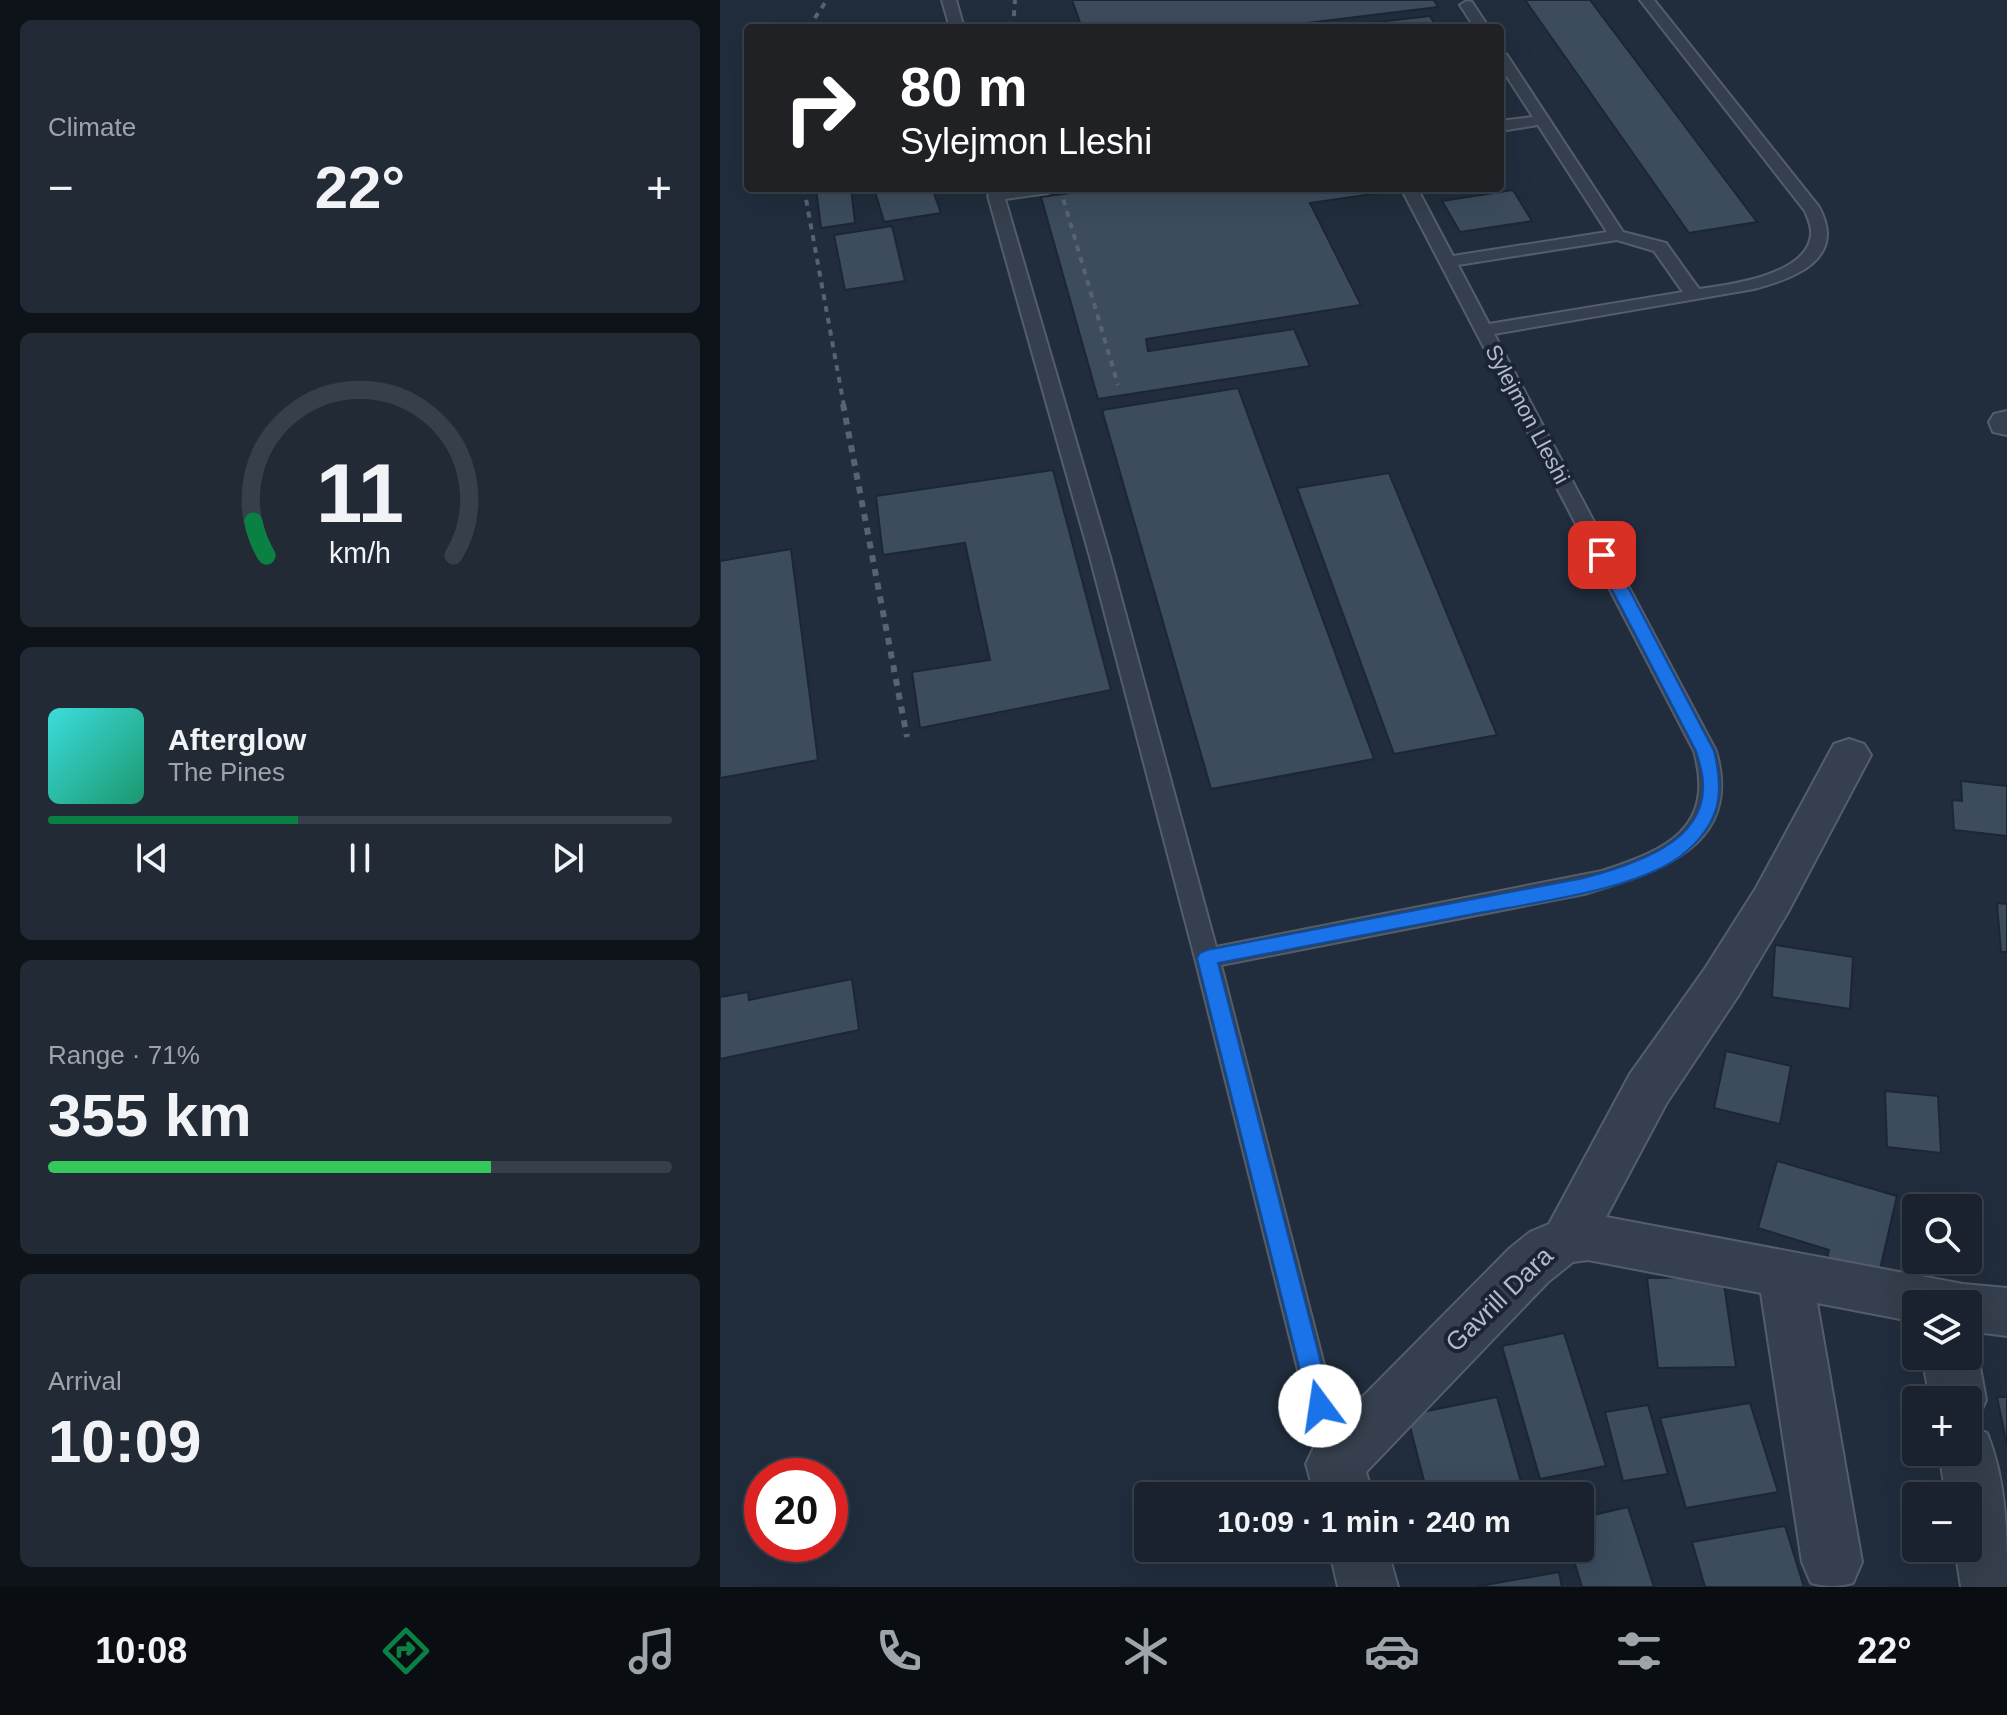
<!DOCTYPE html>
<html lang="en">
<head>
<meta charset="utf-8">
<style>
  body { margin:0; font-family:Helvetica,sans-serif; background:#222a36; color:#f1f3f6; height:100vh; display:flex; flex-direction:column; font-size:30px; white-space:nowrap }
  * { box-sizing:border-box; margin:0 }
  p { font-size:26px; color:#9fa4aa }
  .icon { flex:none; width:44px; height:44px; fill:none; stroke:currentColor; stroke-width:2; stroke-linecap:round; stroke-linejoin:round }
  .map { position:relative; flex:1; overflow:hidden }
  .panel { display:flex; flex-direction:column; gap:20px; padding:20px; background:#0e1319; width:720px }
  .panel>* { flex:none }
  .banner { position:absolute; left:24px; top:24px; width:760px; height:168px; border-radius:8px; box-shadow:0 8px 32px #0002,0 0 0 2px #373f4a; background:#202124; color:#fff; overflow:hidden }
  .tools { position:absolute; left:1182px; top:1194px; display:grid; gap:16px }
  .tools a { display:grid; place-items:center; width:80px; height:80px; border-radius:8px; background:#19222e; box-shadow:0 8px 32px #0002,0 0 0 2px #373f4a; font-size:40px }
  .speed { position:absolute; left:24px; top:1458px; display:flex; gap:16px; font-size:40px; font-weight:700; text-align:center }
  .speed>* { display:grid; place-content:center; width:104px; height:104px; border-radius:50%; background:#19222e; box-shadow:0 8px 32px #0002,0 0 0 2px #373f4a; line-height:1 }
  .speed .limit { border:12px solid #d22; background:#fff; color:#111 }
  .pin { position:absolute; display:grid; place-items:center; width:68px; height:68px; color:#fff; margin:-34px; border-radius:16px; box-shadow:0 4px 12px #0006 }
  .me { position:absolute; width:88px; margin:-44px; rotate:346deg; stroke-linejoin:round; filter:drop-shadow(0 0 6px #0008) }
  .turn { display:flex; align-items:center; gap:28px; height:168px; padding:0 24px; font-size:36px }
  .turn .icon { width:104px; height:104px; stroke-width:2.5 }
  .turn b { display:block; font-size:56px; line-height:68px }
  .big { font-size:60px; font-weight:700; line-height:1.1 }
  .panel .tile { flex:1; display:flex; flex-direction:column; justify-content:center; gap:12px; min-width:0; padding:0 28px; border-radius:12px; background:#222a36 }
  .panel .dial { align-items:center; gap:0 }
  .dial svg { height:208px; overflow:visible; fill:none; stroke:#373f4a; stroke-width:7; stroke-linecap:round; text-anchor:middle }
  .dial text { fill:#f1f3f6; stroke:none }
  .song { display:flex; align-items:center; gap:24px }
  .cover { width:96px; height:96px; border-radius:12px; background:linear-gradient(135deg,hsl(180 70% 55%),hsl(160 70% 35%)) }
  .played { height:8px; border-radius:4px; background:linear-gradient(90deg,#0b8043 40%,#373f4a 40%) }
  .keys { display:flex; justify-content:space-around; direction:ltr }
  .heat { display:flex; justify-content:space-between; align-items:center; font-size:44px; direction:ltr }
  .charge { height:12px; border-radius:6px; background:linear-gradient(90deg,#34c759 71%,#373f4a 0) }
  .trip { position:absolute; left:414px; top:1482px; width:460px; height:80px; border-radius:8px; background:#19222e; box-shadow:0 8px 32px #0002,0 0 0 2px #373f4a; font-weight:700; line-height:80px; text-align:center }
  .tab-bar { display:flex; height:128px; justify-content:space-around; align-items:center; background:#0a0e12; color:#9fa4aa }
  .tab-bar .icon { width:56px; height:56px }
  .tab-bar .current { color:#0b8043 }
  .tab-bar b { font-size:36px; color:#f1f3f6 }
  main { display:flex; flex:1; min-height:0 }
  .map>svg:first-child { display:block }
  .building { fill:#3c4c5d; stroke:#1c2634; stroke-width:2 }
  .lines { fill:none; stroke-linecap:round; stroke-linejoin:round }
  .lane-casing { stroke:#535d6b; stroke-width:4 }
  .street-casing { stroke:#535d6b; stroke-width:4 }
  .lane { fill:#353f4d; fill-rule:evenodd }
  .street { fill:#353f4d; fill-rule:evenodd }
  .rail-far1 { stroke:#566374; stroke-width:4; stroke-dasharray:6 6; stroke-linecap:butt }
  .rail { stroke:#566374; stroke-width:6; stroke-dasharray:7 7; stroke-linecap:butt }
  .route { fill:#1a73e8; stroke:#114b97; stroke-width:2 }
  .labels { text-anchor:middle; stroke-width:8; stroke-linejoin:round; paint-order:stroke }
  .street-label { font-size:22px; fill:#b0bac9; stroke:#1a2432 }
  .near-street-label { font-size:26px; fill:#b0bac9; stroke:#1a2432 }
</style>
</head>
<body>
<main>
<section class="panel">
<div class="tile"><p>Climate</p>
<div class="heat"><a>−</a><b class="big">22°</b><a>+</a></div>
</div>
<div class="tile dial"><svg viewBox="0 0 100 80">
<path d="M14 69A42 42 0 1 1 86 69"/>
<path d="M14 69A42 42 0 0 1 9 56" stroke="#0b8043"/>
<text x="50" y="56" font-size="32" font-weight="700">11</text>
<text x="50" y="72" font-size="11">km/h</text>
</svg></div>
<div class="tile">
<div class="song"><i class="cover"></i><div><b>Afterglow</b><p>The Pines</p></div></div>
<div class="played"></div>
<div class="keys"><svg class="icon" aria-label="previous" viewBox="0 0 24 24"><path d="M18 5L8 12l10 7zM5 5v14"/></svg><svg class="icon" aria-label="pause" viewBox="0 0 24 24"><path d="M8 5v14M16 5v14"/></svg><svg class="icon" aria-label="next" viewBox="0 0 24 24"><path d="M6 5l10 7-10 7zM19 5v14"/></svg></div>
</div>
<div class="tile"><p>Range · 71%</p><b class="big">355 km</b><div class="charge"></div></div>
<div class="tile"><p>Arrival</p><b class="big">10:09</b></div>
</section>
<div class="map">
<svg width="1287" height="1587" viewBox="0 0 1287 1587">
  <rect width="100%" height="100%" fill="#212d3d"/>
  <g class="building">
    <polygon points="352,0 714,0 718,7 546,28 362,28"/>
    <polygon points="805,0 870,0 1037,222 969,233"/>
    <polygon points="710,16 717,28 607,28"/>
    <polygon points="96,188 131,188 135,223 101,228"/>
    <polygon points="154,188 212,188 221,213 164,222"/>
    <polygon points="389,188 657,188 659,193 590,203 641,305 426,339 428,351 574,329 590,366 378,399 321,197"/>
    <polygon points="793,190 812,221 740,232 722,201"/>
    <polygon points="172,226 185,281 125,290 114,235"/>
    <polygon points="518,388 654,759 491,789 382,410"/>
    <polygon points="333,470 391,690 200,728 192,672 270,660 245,543 163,555 156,496"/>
    <polygon points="669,473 777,735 674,754 577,488"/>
    <polygon points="71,549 98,760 0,778 0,561"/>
    <polygon points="1241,781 1287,786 1287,836 1234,830 1232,800 1242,801"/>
    <polygon points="1277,903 1287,904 1287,952 1281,952"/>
    <polygon points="1055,945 1133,957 1130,1009 1052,997"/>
    <polygon points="132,979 139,1030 0,1059 0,997 28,992 29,1000"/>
    <polygon points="1006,1051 1071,1066 1060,1124 994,1108"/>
    <polygon points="1165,1091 1218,1096 1221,1153 1167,1147"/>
    <polygon points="1057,1161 1177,1196 1158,1278 1106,1262 1109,1250 1038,1228"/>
    <polygon points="1003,1277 1016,1367 938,1368 927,1278"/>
    <polygon points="844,1333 886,1466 820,1479 782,1346"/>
    <polygon points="777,1397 805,1496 708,1496 687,1415"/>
    <polygon points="1277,1397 1287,1397 1287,1445"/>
    <polygon points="1030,1403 1058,1492 966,1508 940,1418"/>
    <polygon points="928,1405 948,1474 903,1481 885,1412"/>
    <polygon points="908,1507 934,1587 862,1587 850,1548 860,1548 860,1518"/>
    <polygon points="1065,1526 1084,1587 985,1587 972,1542"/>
    <polygon points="721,1548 788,1548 724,1562"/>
    <polygon points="839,1572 842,1587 754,1587"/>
  </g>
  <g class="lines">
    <defs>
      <g id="lane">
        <polygon points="222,0 236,0 244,28 230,28"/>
        <path d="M920,0H934L1099,207C1127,259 1075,278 1034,289L774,334L996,751C1024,847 937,872 864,894L501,965L629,1462L625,1472L615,1476L605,1472L601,1462L475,958L370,557L268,196L270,193L297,188H336L328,193L285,199L390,557L496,947L882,871C946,850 996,829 974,751L681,188H697L733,256L887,232L818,125L780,131V121L813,117L780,66V51L787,55L903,232L946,243L979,289C1010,285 1087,275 1091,235C1092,227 1088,218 1085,211ZM897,240L934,251L963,292L769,324L738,265Z"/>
        <polygon points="747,1 752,2 769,28 755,28 740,5"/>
      </g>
      <g id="street">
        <polygon points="1287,411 1287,435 1273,432 1269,422 1274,414"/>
        <path d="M1129,739L1144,744L1151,755L1068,912L1018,996L946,1104L886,1217L1243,1284L1287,1288V1336L1248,1331V1304H1196V1322L1097,1303L1142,1562L1133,1583C1118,1587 1106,1587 1091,1583L1082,1562L1041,1293L868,1260L853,1262L828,1282L646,1472L653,1496H595L586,1464L595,1445L790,1248L810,1232L829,1224L910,1074L984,970L1036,888L1114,744Z"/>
        <polygon points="1248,1338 1258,1356 1266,1400 1258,1418 1248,1422 1248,1400 1210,1400 1202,1356 1248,1356"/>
        <path d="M1248,1425L1267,1433C1287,1482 1287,1535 1287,1587H1241L1235,1548H1248V1496H1226L1219,1452H1248Z"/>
        <polygon points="609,1548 667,1548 678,1587 618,1587"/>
      </g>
    </defs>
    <use href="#lane" class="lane-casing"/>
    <use href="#street" class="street-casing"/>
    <use href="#lane" class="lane"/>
    <use href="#street" class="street"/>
    <g class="rail-far1">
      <polyline points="88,28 107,0"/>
      <polyline points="293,28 295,0"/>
      <polyline points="84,188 124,406"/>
      <polyline points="340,188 398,385"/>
    </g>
    <polyline class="rail" points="123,404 187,737"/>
  </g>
  <path class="route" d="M882,549L891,555L994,751C1004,792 1001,820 968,850C924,891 802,904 743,916C661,932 579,948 498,963L612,1406L609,1414L600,1417L592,1414L589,1406L477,958L480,953L487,950L864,878C910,865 987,844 983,783C983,772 979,761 976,751L874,555Z"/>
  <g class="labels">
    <g class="street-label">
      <text transform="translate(808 414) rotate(62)" y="8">Sylejmon Lleshi</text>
    </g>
    <g class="near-street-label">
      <text transform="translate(779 1299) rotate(-44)" y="9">Gavrill Dara</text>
    </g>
  </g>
</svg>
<div class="tools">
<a><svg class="icon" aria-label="search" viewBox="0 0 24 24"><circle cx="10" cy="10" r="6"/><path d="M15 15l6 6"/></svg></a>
<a><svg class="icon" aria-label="layers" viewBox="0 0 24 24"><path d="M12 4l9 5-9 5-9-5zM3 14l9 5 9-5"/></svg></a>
<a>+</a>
<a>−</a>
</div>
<div class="speed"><div class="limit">20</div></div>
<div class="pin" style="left:882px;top:555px;background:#d93025"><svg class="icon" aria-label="arrive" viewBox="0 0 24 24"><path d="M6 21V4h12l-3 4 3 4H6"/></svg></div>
<svg class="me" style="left:600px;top:1406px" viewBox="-20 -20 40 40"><circle r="19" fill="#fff"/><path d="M0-13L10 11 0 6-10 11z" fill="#1a73e8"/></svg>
<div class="trip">10:09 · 1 min · 240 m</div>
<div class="banner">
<div class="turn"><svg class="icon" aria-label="right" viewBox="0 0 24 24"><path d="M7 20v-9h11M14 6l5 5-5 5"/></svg><div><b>80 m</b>Sylejmon Lleshi</div></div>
</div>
</div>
</main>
<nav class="tab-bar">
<b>10:08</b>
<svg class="icon current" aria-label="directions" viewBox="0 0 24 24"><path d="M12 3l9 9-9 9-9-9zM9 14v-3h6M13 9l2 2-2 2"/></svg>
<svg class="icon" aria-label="music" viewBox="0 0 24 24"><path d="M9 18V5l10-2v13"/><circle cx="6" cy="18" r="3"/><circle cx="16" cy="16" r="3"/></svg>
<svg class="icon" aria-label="phone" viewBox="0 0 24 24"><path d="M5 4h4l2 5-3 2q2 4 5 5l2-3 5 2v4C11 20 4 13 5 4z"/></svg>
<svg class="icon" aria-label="climate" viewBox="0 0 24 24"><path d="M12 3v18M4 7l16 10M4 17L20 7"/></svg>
<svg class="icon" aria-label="car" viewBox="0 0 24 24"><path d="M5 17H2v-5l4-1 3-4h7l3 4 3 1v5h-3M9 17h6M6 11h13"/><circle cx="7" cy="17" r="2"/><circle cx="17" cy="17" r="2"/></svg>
<svg class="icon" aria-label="filters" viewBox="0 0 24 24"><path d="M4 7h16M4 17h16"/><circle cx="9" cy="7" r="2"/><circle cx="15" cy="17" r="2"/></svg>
<b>22°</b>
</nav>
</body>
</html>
